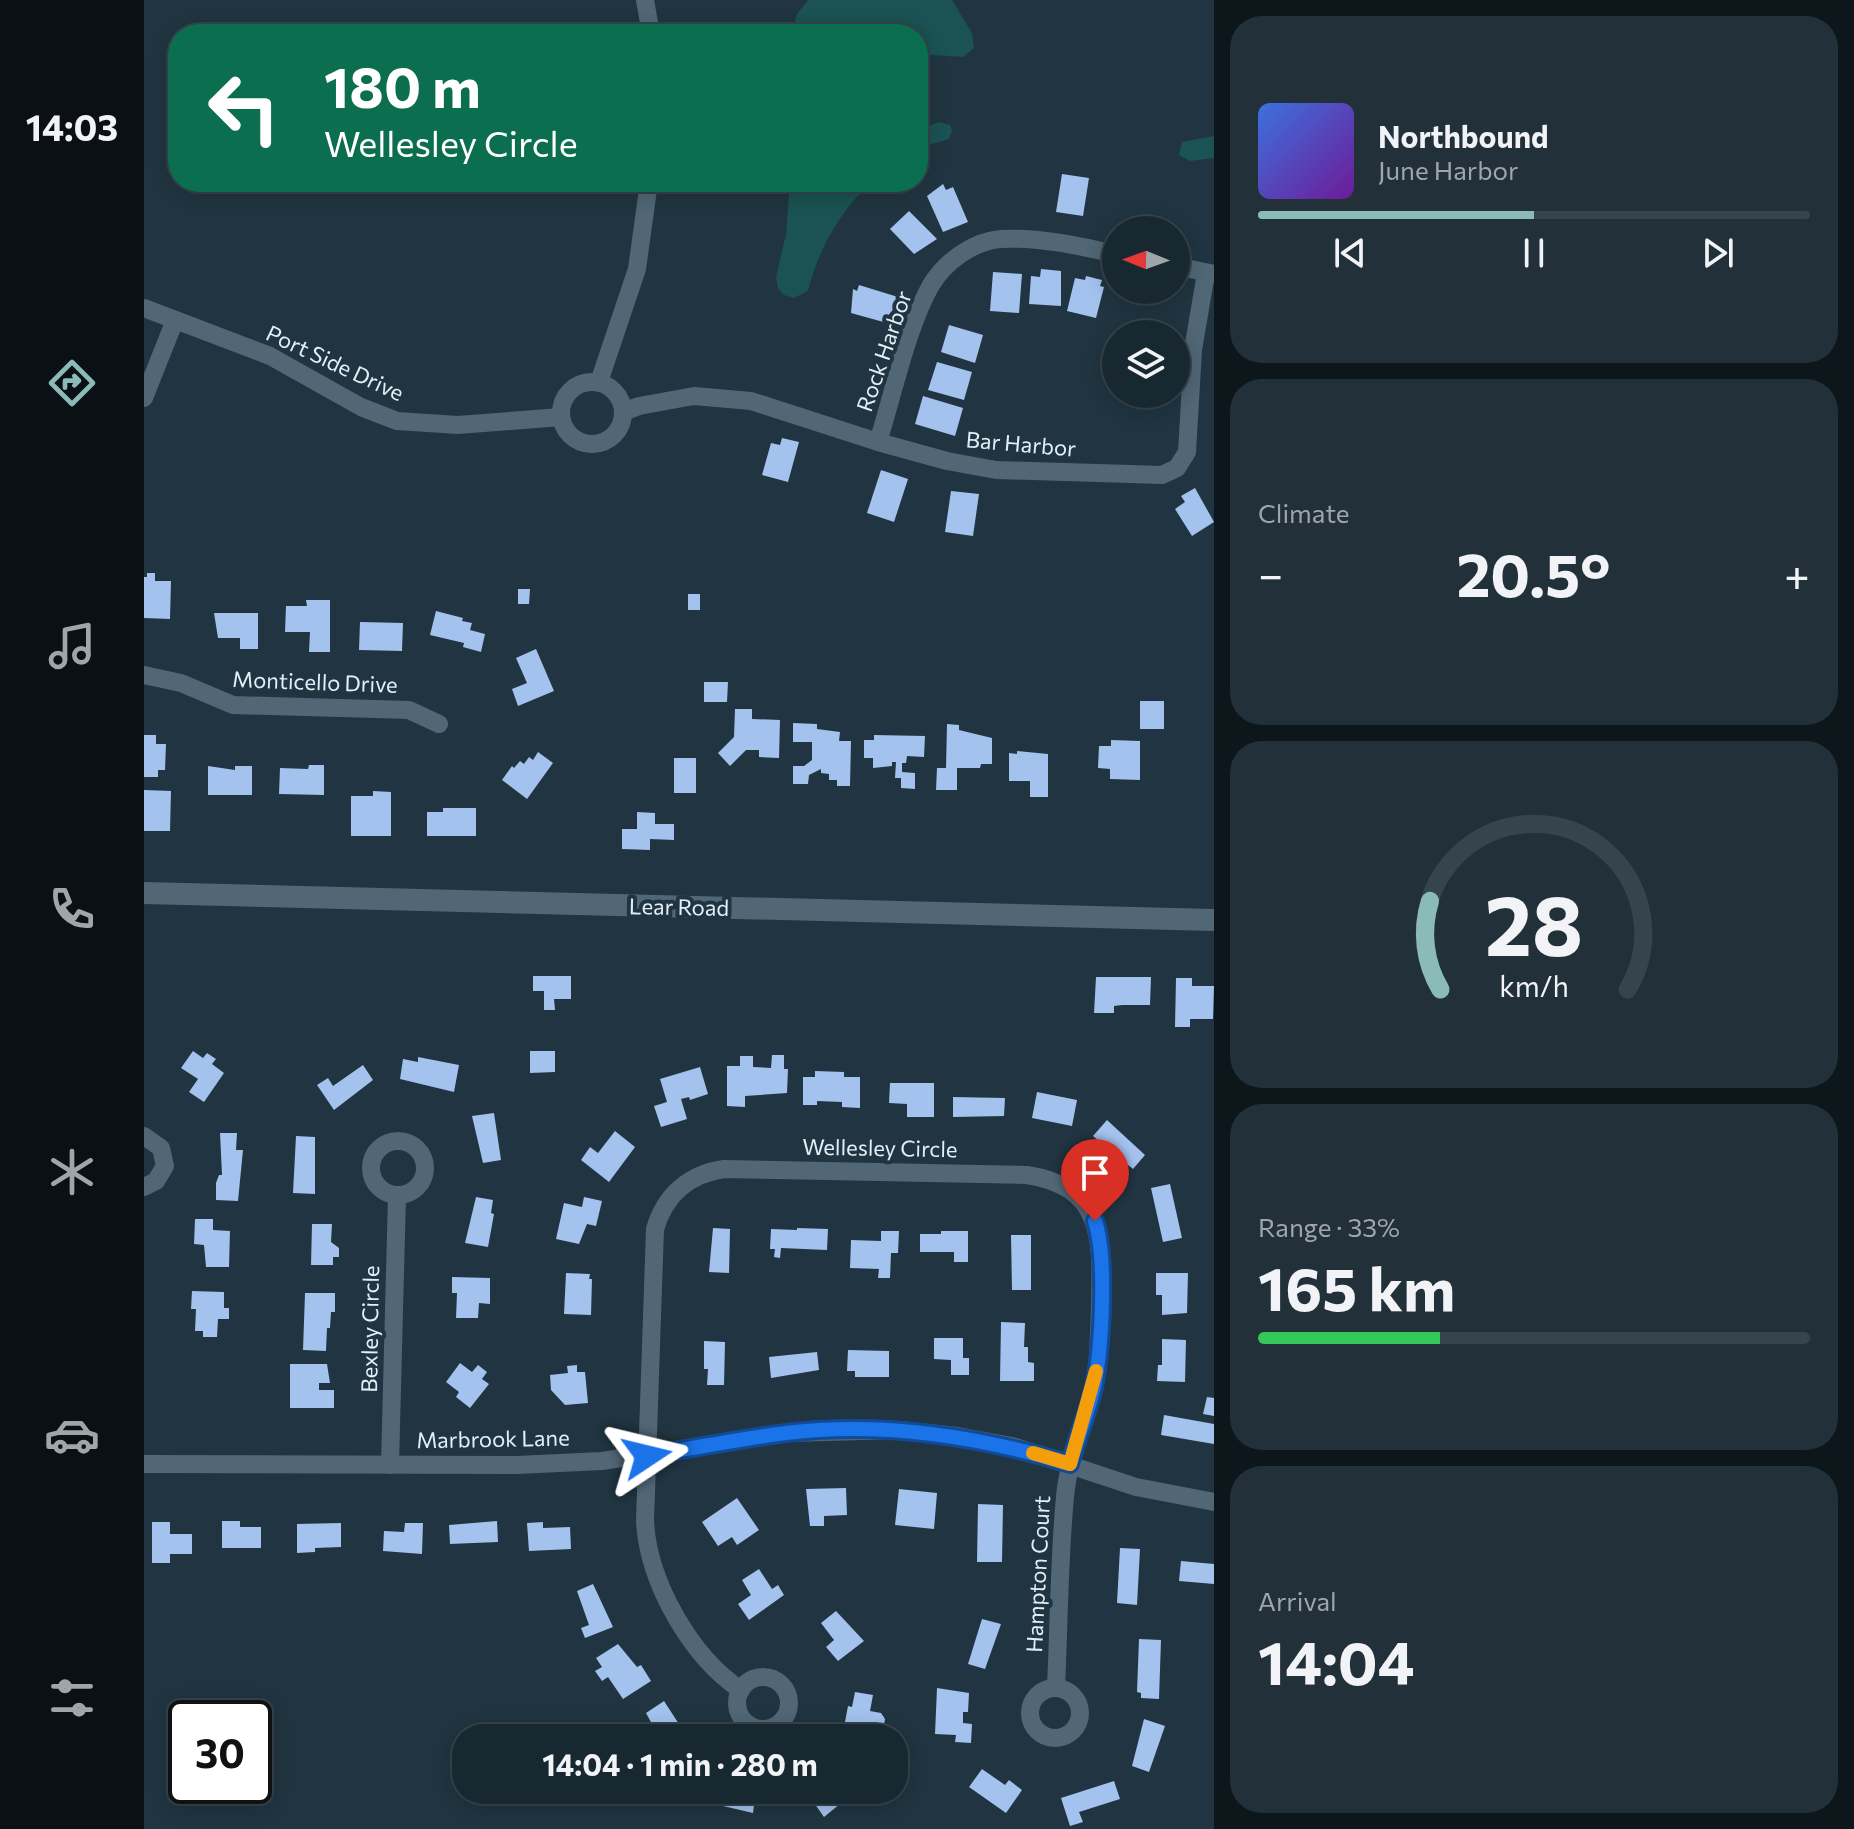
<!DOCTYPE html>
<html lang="en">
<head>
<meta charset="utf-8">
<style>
  body { margin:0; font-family:Commissioner,sans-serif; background:#213039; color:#f1f3f6; height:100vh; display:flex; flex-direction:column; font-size:30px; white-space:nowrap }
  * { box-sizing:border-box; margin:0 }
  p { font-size:26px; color:#9fa6ab }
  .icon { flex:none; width:44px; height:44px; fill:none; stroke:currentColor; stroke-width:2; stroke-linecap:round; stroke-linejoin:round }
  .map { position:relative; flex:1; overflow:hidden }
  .panel { display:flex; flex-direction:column; gap:16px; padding:16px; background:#0d161b; width:640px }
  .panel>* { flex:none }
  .hud { position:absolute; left:24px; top:24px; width:760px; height:168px; border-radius:32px; box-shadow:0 4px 20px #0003,0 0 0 2px #36444d; background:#0b6e4f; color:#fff; overflow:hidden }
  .needle { width:52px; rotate:271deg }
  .tools { position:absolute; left:958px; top:216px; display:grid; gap:16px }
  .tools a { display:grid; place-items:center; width:88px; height:88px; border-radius:50%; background:#182831; box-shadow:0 4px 20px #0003,0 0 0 2px #36444d; font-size:40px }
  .speed { position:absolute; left:24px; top:1700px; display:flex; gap:16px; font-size:40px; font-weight:700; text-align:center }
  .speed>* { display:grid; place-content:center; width:104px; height:104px; border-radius:50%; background:#182831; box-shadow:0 4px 20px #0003,0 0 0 2px #36444d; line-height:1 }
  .speed .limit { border:4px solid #111; border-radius:12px; background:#fff; color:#111 }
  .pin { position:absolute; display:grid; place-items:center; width:68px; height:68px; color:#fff; margin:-82px -34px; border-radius:50% 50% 50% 0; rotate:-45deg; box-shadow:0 0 8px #0007 }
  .pin .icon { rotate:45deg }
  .me { position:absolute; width:88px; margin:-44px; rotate:80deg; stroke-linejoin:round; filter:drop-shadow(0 0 6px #0008) }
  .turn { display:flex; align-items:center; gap:28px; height:168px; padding:0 24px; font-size:36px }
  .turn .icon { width:104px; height:104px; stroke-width:2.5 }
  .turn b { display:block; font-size:56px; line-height:68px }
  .big { font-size:60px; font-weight:700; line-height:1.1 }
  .panel .widget { flex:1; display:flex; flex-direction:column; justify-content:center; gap:12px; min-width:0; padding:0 28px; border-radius:32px; background:#213039 }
  .panel .dial { align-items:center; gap:0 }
  .dial svg { height:208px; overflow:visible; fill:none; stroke:#36444d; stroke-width:7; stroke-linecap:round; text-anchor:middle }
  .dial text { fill:#f1f3f6; stroke:none }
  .song { display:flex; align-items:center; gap:24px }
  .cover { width:96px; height:96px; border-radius:12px; background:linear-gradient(135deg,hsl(220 70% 55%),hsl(280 70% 35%)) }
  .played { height:8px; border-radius:4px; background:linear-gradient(90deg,#8bbbb9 50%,#36444d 50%) }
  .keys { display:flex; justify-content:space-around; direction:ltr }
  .heat { display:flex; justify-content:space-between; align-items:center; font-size:44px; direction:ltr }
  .charge { height:12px; border-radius:6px; background:linear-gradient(90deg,#34c759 33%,#36444d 0) }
  .trip { position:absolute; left:308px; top:1724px; width:456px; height:80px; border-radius:32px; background:#182831; box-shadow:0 4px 20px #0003,0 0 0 2px #36444d; font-weight:700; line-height:80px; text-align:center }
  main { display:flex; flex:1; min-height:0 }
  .tab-bar { display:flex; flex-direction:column; width:144px; justify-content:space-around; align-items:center; background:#0a1014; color:#9fa6ab }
  .tab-bar .icon { width:56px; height:56px }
  .tab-bar .current { color:#8bbbb9 }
  .tab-bar b { font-size:36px; color:#f1f3f6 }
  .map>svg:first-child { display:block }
  .water { fill:#1b5253 }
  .building { fill:#a3c2ed }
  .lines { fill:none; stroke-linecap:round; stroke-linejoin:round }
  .minor { stroke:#516776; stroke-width:18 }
  .tertiary { stroke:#516776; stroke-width:22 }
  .route-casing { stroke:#114b97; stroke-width:20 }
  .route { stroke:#1a73e8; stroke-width:14 }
  .slow { stroke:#f59e0b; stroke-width:14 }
  .labels { text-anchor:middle; stroke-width:8; stroke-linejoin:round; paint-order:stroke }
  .street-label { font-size:22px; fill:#e2eff7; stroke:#203541 }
</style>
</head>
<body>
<main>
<nav class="tab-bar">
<b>14:03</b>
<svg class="icon current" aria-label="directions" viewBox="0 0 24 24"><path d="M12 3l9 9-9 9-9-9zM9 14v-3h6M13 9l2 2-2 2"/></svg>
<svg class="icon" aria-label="music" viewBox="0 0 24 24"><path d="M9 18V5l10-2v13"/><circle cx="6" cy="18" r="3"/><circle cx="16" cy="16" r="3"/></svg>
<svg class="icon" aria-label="phone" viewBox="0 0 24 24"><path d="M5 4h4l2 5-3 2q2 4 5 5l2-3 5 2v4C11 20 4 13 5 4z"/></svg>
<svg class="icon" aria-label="climate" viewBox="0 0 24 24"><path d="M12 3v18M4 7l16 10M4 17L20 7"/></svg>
<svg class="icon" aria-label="car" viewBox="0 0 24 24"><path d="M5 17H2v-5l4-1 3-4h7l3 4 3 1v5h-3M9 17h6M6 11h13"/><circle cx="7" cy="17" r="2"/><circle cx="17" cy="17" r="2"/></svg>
<svg class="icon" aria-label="filters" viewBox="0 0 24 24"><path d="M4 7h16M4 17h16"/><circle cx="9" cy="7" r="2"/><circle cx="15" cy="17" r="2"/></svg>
</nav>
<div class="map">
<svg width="1070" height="1829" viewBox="0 0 1070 1829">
  <rect width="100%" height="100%" fill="#203541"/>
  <g class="water">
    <polygon points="664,0 808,0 828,33 830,48 819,57 774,54 774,34 648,34 653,14"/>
    <polygon points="795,122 806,125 808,131 805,139 774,148 774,130"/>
    <polygon points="1070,136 1070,158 1046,161 1035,155 1038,142"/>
    <path d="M646,182H727C695,213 675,248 664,291L650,298L640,295L634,288L632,277L642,234Z"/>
  </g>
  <g class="building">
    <polygon points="918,174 945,178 939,216 912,212"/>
    <polygon points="799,184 802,190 809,187 824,222 799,232 783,196"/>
    <polygon points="765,211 793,239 770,254 746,229"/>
    <polygon points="897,269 917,271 917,306 885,304 887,276 896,277"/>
    <polygon points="849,272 878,274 875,313 846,311"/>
    <polygon points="942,276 958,280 956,286 960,287 952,318 923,311 931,278 941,280"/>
    <polygon points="715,285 754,297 743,323 707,313 709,289 713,291"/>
    <polygon points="805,325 839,335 831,363 797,352"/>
    <polygon points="793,362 828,372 820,400 784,390"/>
    <polygon points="779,396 819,408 811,436 771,424"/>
    <polygon points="638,438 655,442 644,482 618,475 627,443 636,445"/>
    <polygon points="737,470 764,479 750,522 723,513"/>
    <polygon points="1051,488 1070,522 1048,536 1031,509 1041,502 1037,496"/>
    <polygon points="807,491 835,494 829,536 801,532"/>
    <polygon points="3,573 11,573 11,581 27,581 26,619 0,618 0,577 3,577"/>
    <polygon points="374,589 386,589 385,604 374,604"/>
    <rect x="544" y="594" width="12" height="16"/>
    <polygon points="162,600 186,600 186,652 165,652 166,632 141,632 142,606 163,606"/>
    <polygon points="292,611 319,618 318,621 328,623 326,630 341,634 337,652 319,647 320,643 286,635"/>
    <polygon points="70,613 114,613 114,649 96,649 96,638 74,638"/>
    <polygon points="216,622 259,623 258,651 215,650"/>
    <polygon points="392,649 410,691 374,706 368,689 383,683 372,658"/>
    <polygon points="560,682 584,682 583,702 560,702"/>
    <rect x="996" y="701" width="24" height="28"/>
    <polygon points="591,709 608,709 608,719 636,720 635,758 615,757 615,750 602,750 586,766 574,753 590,737"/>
    <polygon points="649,723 673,724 673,729 696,732 695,741 707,741 706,786 693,786 693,780 685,780 685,774 677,773 677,769 665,775 664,784 649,784 649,766 660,766 668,760 668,742 649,742"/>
    <polygon points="803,724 815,725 815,730 848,738 848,764 837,764 836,768 813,768 813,790 792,790 793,768 802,768"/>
    <polygon points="0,735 12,735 12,744 22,744 21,770 14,770 14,777 0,777"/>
    <polygon points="730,735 781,736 780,757 763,756 762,763 758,763 758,772 771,773 771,789 757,788 757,778 751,778 752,762 748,762 748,766 729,768 729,758 720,758 720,740 730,740"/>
    <polygon points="967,740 996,741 996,780 966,779 966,769 954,768 955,746 967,746"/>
    <polygon points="873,751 904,754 904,797 886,797 886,781 865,781 865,753 873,754"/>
    <polygon points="394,752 409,763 383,799 358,780 368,766 370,768 376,761 380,764 385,757 389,760"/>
    <rect x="530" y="758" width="22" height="35"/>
    <polygon points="165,765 180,765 180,795 135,794 136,768 164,769"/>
    <polygon points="64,766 91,770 91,766 108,766 108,795 64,795"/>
    <polygon points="0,790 27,791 26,831 0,831"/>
    <polygon points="229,791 247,792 247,836 207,836 207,796 229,796"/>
    <polygon points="299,808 332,808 332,836 283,836 283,812 299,812"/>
    <polygon points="493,812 511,813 511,824 530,824 530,840 506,839 506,850 478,849 478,829 493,829"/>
    <polygon points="389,976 427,976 427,999 410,999 411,1010 400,1010 400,991 389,991"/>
    <polygon points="952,977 1007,977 1006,1005 978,1005 970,1006 970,1013 950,1013"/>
    <polygon points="1032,978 1048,978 1048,986 1070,986 1069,1019 1046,1019 1046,1027 1031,1027"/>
    <polygon points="49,1051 59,1058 63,1053 72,1059 68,1064 80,1073 60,1102 45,1092 54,1079 37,1068"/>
    <polygon points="386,1051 411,1051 411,1072 386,1073"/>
    <polygon points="628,1055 640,1055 640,1069 644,1069 643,1093 601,1096 601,1107 583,1106 583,1066 596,1066 596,1056 609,1056 609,1067 627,1068"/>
    <polygon points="274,1057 315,1065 310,1092 256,1079 259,1059 274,1062"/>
    <polygon points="219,1065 229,1080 190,1110 173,1085 184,1078 189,1086"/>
    <polygon points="556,1067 564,1094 546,1100 545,1097 537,1099 543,1119 517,1127 510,1106 523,1102 516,1079"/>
    <polygon points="671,1071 700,1072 700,1077 716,1077 716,1108 698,1107 698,1102 673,1101 673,1105 659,1105 659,1077 671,1077"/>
    <polygon points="746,1083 790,1083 790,1117 763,1117 763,1104 745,1103"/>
    <polygon points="893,1092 933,1100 928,1126 888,1118"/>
    <polygon points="809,1097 861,1098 860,1116 809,1117"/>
    <polygon points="350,1113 357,1160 339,1163 328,1116"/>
    <polygon points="963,1120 1001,1155 989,1169 949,1136"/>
    <polygon points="471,1131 491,1147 465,1182 437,1160 446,1147 454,1153"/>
    <polygon points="76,1133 93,1133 92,1150 99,1150 94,1201 72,1200 72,1183 75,1175 78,1175"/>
    <polygon points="152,1136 171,1137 171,1194 149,1193"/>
    <polygon points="1026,1184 1038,1238 1019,1242 1007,1188"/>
    <polygon points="332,1197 349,1200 347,1213 350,1214 344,1247 321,1243"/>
    <polygon points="440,1197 458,1201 452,1226 443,1224 435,1244 412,1239 420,1203 438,1207"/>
    <polygon points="51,1219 69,1219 69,1230 86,1231 85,1267 62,1267 60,1245 50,1244"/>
    <polygon points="168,1224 188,1224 187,1242 195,1248 195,1257 189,1257 189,1265 167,1265"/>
    <polygon points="569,1228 586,1229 585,1273 565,1272"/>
    <polygon points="653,1228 684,1229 683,1250 637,1248 636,1258 630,1257 631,1249 626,1249 627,1229 653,1230"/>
    <polygon points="737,1231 755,1231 754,1253 747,1253 746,1278 734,1278 735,1269 706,1268 707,1240 737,1241"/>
    <polygon points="797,1231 824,1231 824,1262 810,1262 810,1252 776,1252 776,1234 797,1234"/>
    <polygon points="867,1235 887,1235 887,1290 868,1290"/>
    <polygon points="422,1273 446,1274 445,1279 448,1279 447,1315 420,1314"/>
    <polygon points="1012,1273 1044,1273 1043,1313 1018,1315 1018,1295 1012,1295"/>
    <polygon points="308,1277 346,1278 346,1304 335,1303 334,1318 312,1318 313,1293 308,1293"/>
    <polygon points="48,1291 80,1292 80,1308 85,1308 85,1319 74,1319 73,1337 59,1337 59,1331 51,1331 52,1309 47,1309"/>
    <polygon points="161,1293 191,1293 191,1312 187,1312 186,1328 183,1328 182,1351 159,1350"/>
    <polygon points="857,1322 881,1323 880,1347 884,1347 884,1362 890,1363 890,1381 856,1381"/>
    <polygon points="790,1338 819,1338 819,1358 825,1358 825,1375 807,1375 807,1360 790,1359"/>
    <polygon points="1018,1339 1042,1340 1041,1382 1013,1381 1014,1365 1018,1365"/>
    <polygon points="560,1341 581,1342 580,1385 563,1385 564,1369 560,1369"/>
    <polygon points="704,1350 745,1351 745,1377 711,1377 711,1371 703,1371"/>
    <polygon points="673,1352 675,1370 627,1378 625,1357"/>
    <polygon points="316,1363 328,1372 334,1365 343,1372 338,1379 345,1384 326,1408 312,1397 315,1392 302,1382"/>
    <polygon points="146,1364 183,1364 186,1383 175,1383 175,1390 190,1390 190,1408 146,1408"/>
    <polygon points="433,1365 433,1372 441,1372 444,1403 421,1405 407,1390 406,1375 424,1373 423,1366"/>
    <polygon points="1063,1397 1070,1398 1070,1416 1059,1414"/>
    <polygon points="1020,1415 1070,1424 1070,1444 1017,1435"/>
    <polygon points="702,1488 703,1515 680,1516 680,1526 666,1526 662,1489"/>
    <polygon points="755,1489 793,1493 790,1529 751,1525"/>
    <polygon points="593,1498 615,1530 593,1545 588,1537 574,1546 558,1522"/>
    <polygon points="834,1504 859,1505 858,1562 833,1562"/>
    <polygon points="78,1521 96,1521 96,1527 117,1527 117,1548 78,1548"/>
    <polygon points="353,1521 354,1542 306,1544 305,1525"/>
    <polygon points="8,1522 26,1522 26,1534 48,1534 48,1554 26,1554 26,1563 8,1563"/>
    <polygon points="399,1522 399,1528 426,1527 427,1549 385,1551 383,1523"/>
    <polygon points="197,1523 197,1547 171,1548 171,1552 153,1553 153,1524"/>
    <polygon points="261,1523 279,1523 278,1554 239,1551 240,1531 260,1532"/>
    <polygon points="976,1548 996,1549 993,1605 973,1603"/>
    <polygon points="1037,1561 1070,1564 1070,1584 1035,1581"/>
    <polygon points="615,1569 628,1589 634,1585 640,1595 605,1620 594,1604 607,1595 598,1580"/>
    <polygon points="449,1584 469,1627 441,1638 437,1628 445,1625 433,1591"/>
    <polygon points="692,1611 720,1641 694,1661 682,1647 690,1640 677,1623"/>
    <polygon points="838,1619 857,1624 841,1669 824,1664"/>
    <polygon points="995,1639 1017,1640 1015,1699 997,1698 997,1693 993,1692"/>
    <polygon points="474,1644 493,1667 497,1665 507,1681 479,1699 464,1677 458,1681 451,1671 458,1667 452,1658"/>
    <polygon points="793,1688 825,1693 824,1712 819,1712 819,1723 828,1724 827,1743 811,1742 812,1735 791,1734"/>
    <polygon points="711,1692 729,1695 726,1711 737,1713 741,1719 739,1730 727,1732 726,1738 698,1738 704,1706 708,1707"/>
    <polygon points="520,1701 544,1738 510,1738 514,1735 502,1713"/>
    <polygon points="1000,1719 1021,1726 1005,1772 988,1766"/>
    <polygon points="838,1769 861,1785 865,1780 878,1790 862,1813 825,1787"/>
    <polygon points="970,1781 976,1799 935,1812 939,1822 926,1826 917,1798"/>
    <polygon points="564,1790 612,1790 609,1813 562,1802"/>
    <polygon points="661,1790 713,1790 680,1817"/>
  </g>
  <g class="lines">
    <g class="minor">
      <polyline points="501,0 507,34"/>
      <polyline points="1032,266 1070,274"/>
      <polyline points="0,308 126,356 217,407 253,421 314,425 417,417"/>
      <circle cx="448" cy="413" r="31"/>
      <polyline points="455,382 493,269 505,182"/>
      <polyline points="0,398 31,320"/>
      <polyline points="479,412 495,406 550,396 607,401 734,442 803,461 852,470 1018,475 1033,468 1043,452 1049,350 1062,273"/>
      <path d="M734,442C749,395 763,327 787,285C801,262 829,241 857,239C895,237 935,246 972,254"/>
      <polyline points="0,675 37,683 89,705 265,710 295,724"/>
      <polyline points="0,1136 17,1148 21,1166 12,1181 0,1187"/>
      <circle cx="254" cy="1168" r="27"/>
      <polyline points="0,1464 373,1465 458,1461 643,1433 756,1430 813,1436 868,1446 992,1487 1070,1502"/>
      <polyline points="246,1465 253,1195"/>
      <circle cx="619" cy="1703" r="26"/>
      <circle cx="911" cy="1713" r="25"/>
      <path d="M597,1690C547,1657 504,1582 501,1521L511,1229C521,1195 545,1174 580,1169L883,1175C962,1187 957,1242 956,1306C955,1334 955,1363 949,1391C940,1427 924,1460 921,1497C915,1560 915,1624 912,1687"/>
    </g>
    <polyline class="tertiary" points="0,893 1070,920"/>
  </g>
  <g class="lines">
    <defs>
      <path id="route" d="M503,1456C549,1448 595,1439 642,1433C739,1421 834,1436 926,1464C933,1438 944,1413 950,1387C958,1347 963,1258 951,1221"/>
    </defs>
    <use href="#route" class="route-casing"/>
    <use href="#route" class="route"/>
    <polyline class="slow" points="889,1453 926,1464 952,1371"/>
  </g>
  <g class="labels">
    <g class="street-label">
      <text transform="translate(740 351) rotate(-71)" y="8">Rock Harbor</text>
      <text transform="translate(191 363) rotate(25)" y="8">Port Side Drive</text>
      <text transform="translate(877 444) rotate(5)" y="8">Bar Harbor</text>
      <text transform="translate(171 682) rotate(2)" y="8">Monticello Drive</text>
      <text transform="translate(535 907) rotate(1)" y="8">Lear Road</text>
      <text transform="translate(736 1148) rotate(1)" y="8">Wellesley Circle</text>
      <text transform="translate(226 1329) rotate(-89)" y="8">Bexley Circle</text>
      <text transform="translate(349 1439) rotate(-1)" y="8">Marbrook Lane</text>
      <text transform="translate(894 1574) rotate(-87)" y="8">Hampton Court</text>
    </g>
  </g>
</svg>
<div class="tools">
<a><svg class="needle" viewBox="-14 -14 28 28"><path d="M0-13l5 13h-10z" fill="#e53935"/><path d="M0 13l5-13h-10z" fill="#9fa6ab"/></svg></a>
<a><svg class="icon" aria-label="layers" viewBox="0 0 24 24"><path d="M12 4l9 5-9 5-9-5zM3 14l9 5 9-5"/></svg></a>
</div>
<div class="speed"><div class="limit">30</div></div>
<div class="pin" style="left:951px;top:1221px;background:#d93025"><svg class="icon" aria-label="arrive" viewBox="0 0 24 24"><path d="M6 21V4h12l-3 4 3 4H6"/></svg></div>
<svg class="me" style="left:503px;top:1456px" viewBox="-20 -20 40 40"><path d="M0-17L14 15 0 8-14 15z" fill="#1a73e8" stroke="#fff" stroke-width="4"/></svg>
<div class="trip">14:04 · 1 min · 280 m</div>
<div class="hud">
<div class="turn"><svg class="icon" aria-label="left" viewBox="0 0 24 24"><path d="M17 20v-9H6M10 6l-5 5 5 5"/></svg><div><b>180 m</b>Wellesley Circle</div></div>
</div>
</div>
<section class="panel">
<div class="widget">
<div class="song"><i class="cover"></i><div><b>Northbound</b><p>June Harbor</p></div></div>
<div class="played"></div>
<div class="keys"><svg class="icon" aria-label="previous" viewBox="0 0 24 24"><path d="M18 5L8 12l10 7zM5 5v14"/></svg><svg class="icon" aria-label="pause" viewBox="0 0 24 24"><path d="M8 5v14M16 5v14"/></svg><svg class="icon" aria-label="next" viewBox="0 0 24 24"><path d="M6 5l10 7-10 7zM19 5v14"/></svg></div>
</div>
<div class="widget"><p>Climate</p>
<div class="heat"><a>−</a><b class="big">20.5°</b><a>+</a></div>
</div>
<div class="widget dial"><svg viewBox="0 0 100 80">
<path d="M14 69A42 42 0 1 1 86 69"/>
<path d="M14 69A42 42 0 0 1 10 35" stroke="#8bbbb9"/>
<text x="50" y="56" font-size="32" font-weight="700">28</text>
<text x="50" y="72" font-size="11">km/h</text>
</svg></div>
<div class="widget"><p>Range · 33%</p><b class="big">165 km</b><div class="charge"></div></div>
<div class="widget"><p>Arrival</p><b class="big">14:04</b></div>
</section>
</main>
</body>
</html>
